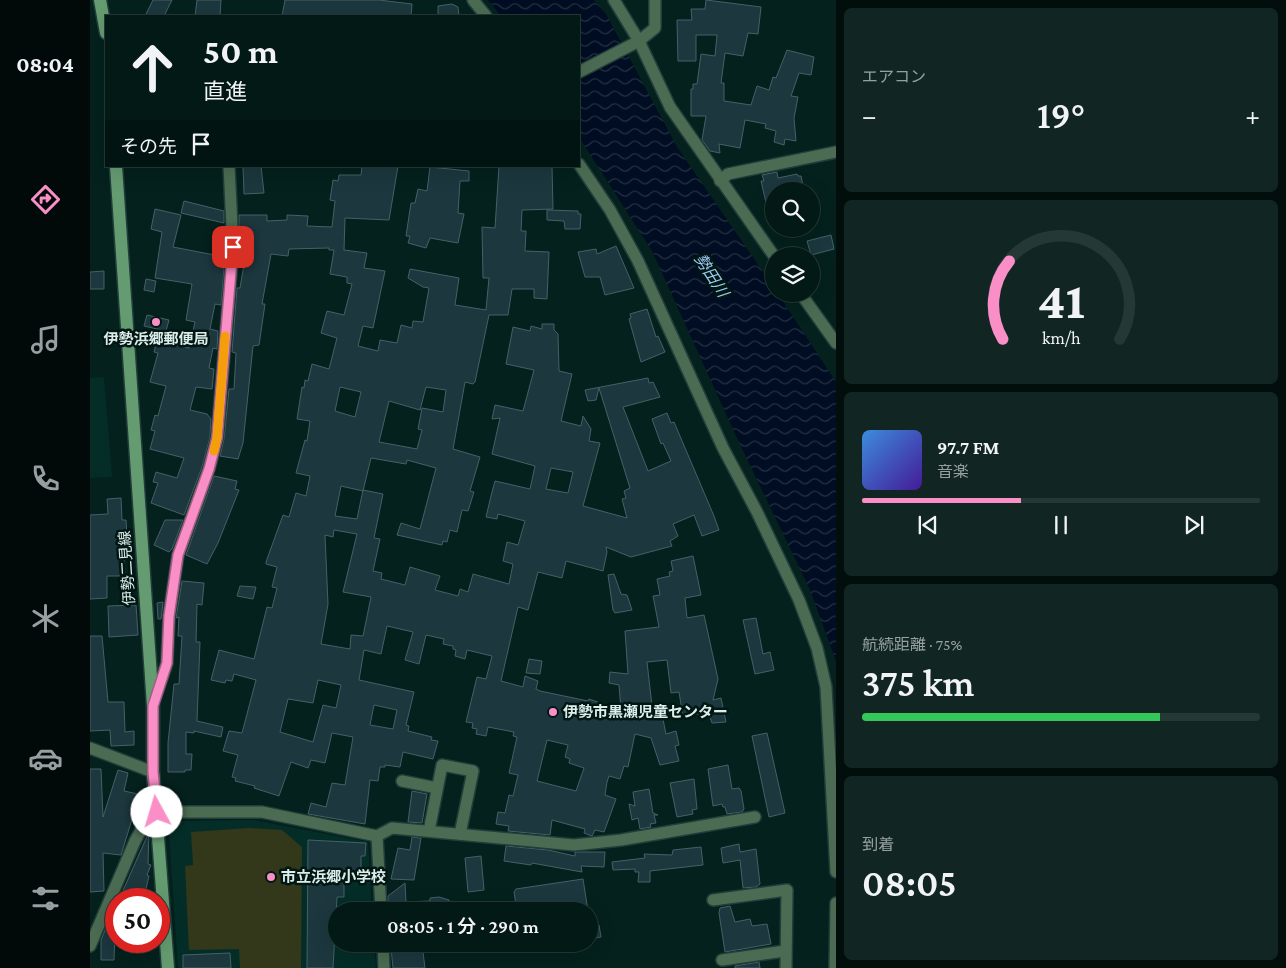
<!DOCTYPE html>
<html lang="ja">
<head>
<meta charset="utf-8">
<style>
  body { margin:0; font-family:"Crimson Pro","Noto Sans JP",serif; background:#112623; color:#f1f3f6; height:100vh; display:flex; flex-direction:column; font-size:19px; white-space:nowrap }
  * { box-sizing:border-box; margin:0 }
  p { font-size:16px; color:#97a0a1 }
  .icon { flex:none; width:28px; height:28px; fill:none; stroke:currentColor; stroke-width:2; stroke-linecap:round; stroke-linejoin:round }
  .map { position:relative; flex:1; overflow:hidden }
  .panel { display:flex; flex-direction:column; gap:8px; padding:8px; background:#020e0c; width:450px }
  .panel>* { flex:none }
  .banner { position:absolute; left:15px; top:15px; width:475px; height:152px; border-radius:0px; box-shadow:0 5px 20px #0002,0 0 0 1px #243835; background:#031916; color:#f1f3f6; overflow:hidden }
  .buttons { position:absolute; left:675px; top:182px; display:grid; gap:10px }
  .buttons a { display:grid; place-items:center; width:55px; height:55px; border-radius:50%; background:#031916; box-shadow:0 5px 20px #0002,0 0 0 1px #243835; font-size:25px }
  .speed { position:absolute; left:15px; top:888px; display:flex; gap:10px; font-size:25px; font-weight:700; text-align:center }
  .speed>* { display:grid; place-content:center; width:65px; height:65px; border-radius:50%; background:#031916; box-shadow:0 5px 20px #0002,0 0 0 1px #243835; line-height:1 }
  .speed .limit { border:8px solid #d22; background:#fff; color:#111 }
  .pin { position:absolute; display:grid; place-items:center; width:42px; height:42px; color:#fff; margin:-21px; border-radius:10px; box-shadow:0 2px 8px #0006 }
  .me { position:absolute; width:55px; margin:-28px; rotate:354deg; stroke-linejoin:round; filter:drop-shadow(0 0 4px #0008) }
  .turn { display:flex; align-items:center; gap:18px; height:105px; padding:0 15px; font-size:22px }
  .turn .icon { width:65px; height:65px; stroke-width:2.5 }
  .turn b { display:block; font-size:35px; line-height:42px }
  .then { display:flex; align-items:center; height:48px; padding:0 15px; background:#0003; gap:10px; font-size:19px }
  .big { font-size:38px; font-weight:600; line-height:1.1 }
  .panel .tile { flex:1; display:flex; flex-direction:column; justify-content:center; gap:8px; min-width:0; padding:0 18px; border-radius:8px; background:#112623 }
  .panel .dial { align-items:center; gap:0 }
  .dial svg { height:130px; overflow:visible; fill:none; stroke:#243835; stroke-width:7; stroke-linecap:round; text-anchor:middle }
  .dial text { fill:#f1f3f6; stroke:none }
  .song { display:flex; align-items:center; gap:15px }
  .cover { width:60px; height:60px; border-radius:8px; background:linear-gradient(135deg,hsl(210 70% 55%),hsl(260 70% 35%)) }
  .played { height:5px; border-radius:2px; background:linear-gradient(90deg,#fa8fc8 40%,#243835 40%) }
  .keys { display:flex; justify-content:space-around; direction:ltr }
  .heat { display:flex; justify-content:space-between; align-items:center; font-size:28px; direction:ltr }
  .charge { height:8px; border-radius:4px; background:linear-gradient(90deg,#34c759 75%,#243835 0) }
  .trip { position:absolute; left:238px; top:902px; width:270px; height:50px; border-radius:25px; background:#031916; box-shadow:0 5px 20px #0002,0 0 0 1px #243835; font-weight:600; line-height:50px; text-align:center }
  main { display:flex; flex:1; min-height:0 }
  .dock { display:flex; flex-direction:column; width:90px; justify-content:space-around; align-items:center; background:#010a09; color:#97a0a1 }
  .dock .icon { width:35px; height:35px }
  .dock .selected { color:#fa8fc8 }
  .dock b { font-size:22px; color:#f1f3f6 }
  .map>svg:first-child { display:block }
  .built { fill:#042d28 }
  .pitch { fill:#323819 }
  .water { fill:url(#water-waves) }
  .building { fill:#1c373e; stroke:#456168; fill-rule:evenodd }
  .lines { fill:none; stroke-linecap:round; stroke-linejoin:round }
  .street-casing { stroke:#223e3a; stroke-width:14 }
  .secondary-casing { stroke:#223e3a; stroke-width:15 }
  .street { stroke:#4b6c52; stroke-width:11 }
  .secondary { stroke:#659b71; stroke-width:12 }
  .route-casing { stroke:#a25d82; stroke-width:12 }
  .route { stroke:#fa8fc8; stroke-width:9 }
  .slow { stroke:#f59e0b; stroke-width:9 }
  .poi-dot { fill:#fa8fc8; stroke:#001714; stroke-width:2 }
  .labels { text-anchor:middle; stroke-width:5; stroke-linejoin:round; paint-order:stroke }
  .poi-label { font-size:15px; font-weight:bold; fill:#ddedea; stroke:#001714; text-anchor:start }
  .street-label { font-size:15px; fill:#ddedea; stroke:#001714 }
  .water-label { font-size:16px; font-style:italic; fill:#9ec9f5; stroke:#001714 }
</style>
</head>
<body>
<main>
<nav class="dock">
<b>08:04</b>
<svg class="icon selected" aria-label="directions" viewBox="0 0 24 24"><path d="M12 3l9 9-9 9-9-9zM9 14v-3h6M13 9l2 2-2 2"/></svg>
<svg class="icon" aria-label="music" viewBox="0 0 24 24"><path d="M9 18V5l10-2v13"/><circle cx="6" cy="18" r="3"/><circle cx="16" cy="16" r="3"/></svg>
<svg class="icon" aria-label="phone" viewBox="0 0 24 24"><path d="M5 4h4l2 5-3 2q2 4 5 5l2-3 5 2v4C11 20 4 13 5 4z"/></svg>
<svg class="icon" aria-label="climate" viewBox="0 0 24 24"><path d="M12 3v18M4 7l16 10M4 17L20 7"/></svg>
<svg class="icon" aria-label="car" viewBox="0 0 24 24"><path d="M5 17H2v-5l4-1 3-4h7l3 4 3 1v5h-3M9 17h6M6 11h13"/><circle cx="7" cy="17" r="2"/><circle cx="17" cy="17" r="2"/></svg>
<svg class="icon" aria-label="filters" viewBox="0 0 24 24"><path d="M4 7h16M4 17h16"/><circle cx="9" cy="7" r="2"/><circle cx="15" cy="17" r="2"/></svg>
</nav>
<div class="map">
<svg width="746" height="968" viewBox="0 0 746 968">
  <defs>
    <pattern id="water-waves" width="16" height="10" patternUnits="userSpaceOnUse" patternTransform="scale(1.25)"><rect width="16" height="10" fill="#000d22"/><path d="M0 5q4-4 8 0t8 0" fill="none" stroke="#253142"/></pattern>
  </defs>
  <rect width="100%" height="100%" fill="#04211d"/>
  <g class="built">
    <polygon points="14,377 22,477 0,478 0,378"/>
    <polygon points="163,820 278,842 282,911 246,911 246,944 284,944 286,968 88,968 79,832 88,821"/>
  </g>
  <polygon class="pitch" points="159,828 192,830 212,847 211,968 150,968 149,949 99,950 95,866 103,865 101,832"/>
  <polygon class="water" points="398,0 504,0 516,14 587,147 684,288 684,294 688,294 746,382 746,661 720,590 646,436 562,251 489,137 489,16 411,16"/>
  <g class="building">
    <polygon points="63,0 82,0 74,16 55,16"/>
    <polygon points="107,0 131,0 130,16 105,16"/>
    <polygon points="195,0 289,0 322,4 321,16 192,16"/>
    <polygon points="616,0 671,7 668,34 658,33 653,56 635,53 631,83 634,83 634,101 661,105 667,86 679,90 683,77 686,78 697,50 724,57 721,75 709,73 701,96 708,97 704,118 706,141 695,139 694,145 684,142 686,131 675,128 676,124 655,120 650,148 629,144 630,153 620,151 612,140 616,116 601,116 601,89 603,89 603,84 607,84 611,54 625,56 627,35 606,35 606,61 588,61 587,20 602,20 601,9 615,9"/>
    <polygon points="362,4 368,7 369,16 348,16 348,6"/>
    <polygon points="153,166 171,166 174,193 154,194"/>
    <path d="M272,166H308L299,220L255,218L254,250L277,253L274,268L295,271L283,328L273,326L268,346L288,351L290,340L307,343L311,325L322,328L323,321L333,322L339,288L333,287L318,278L320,269L369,278L365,305L396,310L399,278H393L392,227L405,228L409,166H462L463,209L432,210L431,231H436L435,251L459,252L457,299L444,298V289H422L418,315H399L385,382L383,384L375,382L363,449L390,457L380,491L384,492L378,511L372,510L367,532L360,530L357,542L353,541L352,545L307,535L311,523L330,529L346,468L317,460L316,464L281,458L273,491L251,486L245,516L267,519L273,490L293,494L284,538L290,539L283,571L292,573L291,579L315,585L320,567L350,576L345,590L368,596L370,589L378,592L383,574L419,584L423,564L413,561L417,542L428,545L435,521L408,514L407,519L396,517L401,496L405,481L440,489L445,466L402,454L410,418L402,419L405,405L433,411L444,370L416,364L423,327L440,331L441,326L452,329V324H464V330L468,334L469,371L482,374L471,421L491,426L493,416L501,429L499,441L510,443L493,506L537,518L532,499L536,498L534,491L540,488L509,388L506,400L498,401L495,390L558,378L559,383L563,382L570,397L533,407L558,471L581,461L573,443L571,444L562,419L577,413L581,423L584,422L624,516L629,530L612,536L604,515L583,524L588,536L580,541L582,546L541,557L516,547L517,552L513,571L476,561L472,578L448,572L438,610L428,607L411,681L433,687L435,676L448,681L446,689L450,691L498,701L499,699L531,710L529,685L519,683L520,672L538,674L535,631L569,627L563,596L570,595L567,579L580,576L579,572L583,571L581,561L603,556L611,595L595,598L597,618L614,615L628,679L623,700L631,698L636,722L622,723L618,712L593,717L589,692L581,693L577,660L557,662L562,706L570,705L576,734L586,731L589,745L585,746L589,761L570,765L561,738L545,734L538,767L534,766L530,779L519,776L517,782L515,795L526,799L514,832L505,830L502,836L494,833L495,829L462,820L460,835L418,831L419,826L406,824L408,812L415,813L419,795L423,796L428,775L419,773L427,737L423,736L424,732L398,727L396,736L386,734L387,729L382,728L383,723L376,722L387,677L396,679L402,656L377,650L375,659L365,656L366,650L363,649V646L353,644L354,639L336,635L329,664L315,660L323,632L297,626L291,654L274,650L269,680L324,692L316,725L319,726L318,731L342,737L341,740L348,741L343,759L313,752L310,767L295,765V767H290L288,781L280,780L275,824L218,814L221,803L236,807L242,783L255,785L263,737L242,733L235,763L221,760L218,768L201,762L189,796L164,788L165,786L145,781L146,778L142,777L148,755L133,751L139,731L152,733L166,680L144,674L142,681L136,680L135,683L121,680L129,650L164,659L177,607L182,608L187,588L182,587L187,567L176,564V562L193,515L199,517L206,493L216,496L220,476L206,473L215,440L217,441L220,421L207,419L212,387L214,388L215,380L218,381L222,364L239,369L247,338L231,333L237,311L254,315L262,284L257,283V277L240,274L244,250H239V248L199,249L198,256L181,254L172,304H175L169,345L163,346L153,443L148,459L130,456L134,439L139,389H144L146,353L142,352L147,288H150L154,264H149V215H177V221L197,220V215L218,216L217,226L242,227L245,201L240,200L243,180L248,181L249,175H271ZM250,387L271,392L265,417L245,411ZM336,387L356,390L353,412L332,408L328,429L332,430L327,449L289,442L299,401L330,410ZM461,468L483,472L478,493L456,489ZM244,530L267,534L253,592L281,597L273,636L261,635L260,649L231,644L238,604L235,535L243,537ZM228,680L251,685L246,708L233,705L223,742L190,732L198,699L223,703ZM284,705L307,710L303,729L280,725ZM457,740L478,745L475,757L480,759L479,763L494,768L486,791L447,781Z"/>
    <polygon points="340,167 379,171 379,181 370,181 368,213 374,214 368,243 340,238 336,248 318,243 320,236 316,236 321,203 325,203 328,189 337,191"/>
    <polygon points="687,172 688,178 707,174 708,176 711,176 714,191 684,191 684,220 680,220 671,181 674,181 672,175"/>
    <polygon points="94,201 134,211 134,223 91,213"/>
    <polygon points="65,209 91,215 83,247 135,257 131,305 125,304 120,329 128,331 127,349 123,348 119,368 124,369 122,389 106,387 100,410 117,414 121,419 120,437 112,467 94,515 61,503 67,486 68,483 63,482 66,472 87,478 94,458 60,449 65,431 61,430 65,415 68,416 76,386 60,382 68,353 64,352 67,340 99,348 105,322 96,320 102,284 65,278 72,232 61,229"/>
    <polygon points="457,210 488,211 488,214 491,214 490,229 475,229 474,221 457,220"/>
    <polygon points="741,235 744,249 721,255 717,241"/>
    <polygon points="526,246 544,288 515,295 510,277 495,277 488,252 506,249 507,254"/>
    <polygon points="14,271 14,289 0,289 0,272"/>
    <polygon points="56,279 66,281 64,292 54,290"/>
    <polygon points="557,309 566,337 568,336 575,352 551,362 539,319 541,318 540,314"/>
    <polygon points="57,315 79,320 76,331 54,326"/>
    <polygon points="124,476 147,481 145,489 149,490 128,543 117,564 96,555"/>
    <polygon points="31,498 32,520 36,520 38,554 34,555 35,576 17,576 17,598 0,599 0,515 18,514 17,499"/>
    <polygon points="75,520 93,520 82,549 79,552 64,545"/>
    <polygon points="524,574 531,594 537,595 542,610 525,613 523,610 518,575"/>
    <polygon points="92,581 114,583 112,605 107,604 106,642 110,642 107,721 133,727 131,737 104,731 104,733 96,732 96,754 102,754 101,770 95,770 95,772 78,772 78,743 84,684 89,684 92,636 88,636 89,617 86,618"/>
    <polygon points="150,586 166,587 163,599 147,596"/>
    <polygon points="73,602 71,619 68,619 67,603"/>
    <polygon points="46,605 48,635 19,637 18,606"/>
    <polygon points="666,618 673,654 680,652 684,670 665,674 653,620"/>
    <polygon points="0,636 12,636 18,702 34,702 35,732 44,731 44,745 21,746 20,730 0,731"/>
    <polygon points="439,659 452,661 450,674 436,673"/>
    <polygon points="677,733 695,813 679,817 662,736"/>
    <polygon points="638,765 642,789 649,788 651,791 654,809 652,812 637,814 635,807 633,807 632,804 623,806 618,769"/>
    <polygon points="0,769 11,769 13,817 28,770 38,773 34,791 48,794 48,800 31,855 13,853 14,891 0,892"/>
    <polygon points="604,779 607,809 602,810 603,814 587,817 580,783"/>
    <polygon points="559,789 563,813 568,815 564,815 566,823 560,824 561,827 550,829 548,818 542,820 539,804 545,806 543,792"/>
    <polygon points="322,791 337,794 332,823 318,822"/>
    <polygon points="59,832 58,864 61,865 57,875 59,876 54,898 40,899 31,895"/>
    <polygon points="322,837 331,838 324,880 301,879 308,848 320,850"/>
    <polygon points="218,840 276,843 275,856 271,856 271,874 254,874 254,897 247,897 243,968 217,968"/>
    <polygon points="649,844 650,852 666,849 670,884 666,887 653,888 650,860 633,863 631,848"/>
    <polygon points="416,846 458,850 485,856 485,852 515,852 514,867 491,866 492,872 442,863 441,865 414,861"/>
    <polygon points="611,847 613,865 560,871 560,882 548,882 549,872 545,872 545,869 523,870 522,862 555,858 554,854 582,855 583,850"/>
    <polygon points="391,856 394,890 378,892 375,858"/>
    <polygon points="493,879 498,911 427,911 424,892 426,889"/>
    <polygon points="315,883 316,902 340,901 340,898 349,897 359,900 362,911 298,911 298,896"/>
    <polygon points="26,904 24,960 11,960 11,940"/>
    <polygon points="640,906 645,922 660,919 662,926 677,924 681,944 635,952 629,913 630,908"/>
    <polygon points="509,925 511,937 499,939 499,926"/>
    <polygon points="332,944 335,968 303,968 301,948"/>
    <polygon points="140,953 141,968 93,968 93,955"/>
    <polygon points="669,962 670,968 645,968 645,966"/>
  </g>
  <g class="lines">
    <defs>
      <g id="street">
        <polyline points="383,0 396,16"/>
        <polyline points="524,0 549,41 580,107 684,256"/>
        <polyline points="489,72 549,41 565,28 565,0"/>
        <polyline points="489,164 520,210 548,261 633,448 667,512 709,600 727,648 736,687 746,872"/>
        <polyline points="630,181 638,174 746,152"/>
        <polyline points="711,294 746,343"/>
        <polyline points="63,704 77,663 79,616 88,555 119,469 127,438 143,247 139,166"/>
        <polyline points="0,748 63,772"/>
        <polyline points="312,781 347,788"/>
        <polyline points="339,831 352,765 383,771 370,834"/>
        <polyline points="287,836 291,911"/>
        <polyline points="623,900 697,890 696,968"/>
        <polyline points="293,944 294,968"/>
        <polyline points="0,946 45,841 55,823 67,812 172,812 287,836 302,828 484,845 531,840 665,817"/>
        <polyline points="632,960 695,951"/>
        <polyline points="745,968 746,903"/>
      </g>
      <g id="secondary">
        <polyline points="10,0 16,33"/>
        <polyline points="26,166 63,706 63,772 78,968"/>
      </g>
    </defs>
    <use href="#street" class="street-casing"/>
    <use href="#secondary" class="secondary-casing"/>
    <use href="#street" class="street"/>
    <use href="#secondary" class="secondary"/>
  </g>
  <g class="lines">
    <defs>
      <polyline id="route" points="67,812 63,772 63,706 77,663 79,616 88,555 119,469 127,438 143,247"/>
    </defs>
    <use href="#route" class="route-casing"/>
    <use href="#route" class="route"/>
    <polyline class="slow" points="124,451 127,438 135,336"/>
  </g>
  <g class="poi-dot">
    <circle cx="66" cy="322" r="5"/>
    <circle cx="463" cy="712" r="5"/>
    <circle cx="181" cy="877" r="5"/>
  </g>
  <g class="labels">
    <g class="poi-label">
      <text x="66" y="344" text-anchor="middle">伊勢浜郷郵便局</text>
      <text x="473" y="717">伊勢市黒瀬児童センター</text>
      <text x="191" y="882">市立浜郷小学校</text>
    </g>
    <g class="street-label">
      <text transform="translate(37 568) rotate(-94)" y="5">伊勢二見線</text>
    </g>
    <g class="water-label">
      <text transform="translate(622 275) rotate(57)" y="6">勢田川</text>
    </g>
  </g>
</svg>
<div class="buttons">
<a><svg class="icon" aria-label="search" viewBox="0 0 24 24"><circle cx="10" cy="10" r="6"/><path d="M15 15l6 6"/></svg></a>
<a><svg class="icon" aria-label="layers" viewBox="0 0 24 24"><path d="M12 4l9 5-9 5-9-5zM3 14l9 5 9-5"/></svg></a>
</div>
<div class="speed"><div class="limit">50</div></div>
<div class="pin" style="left:143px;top:247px;background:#d93025"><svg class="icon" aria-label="arrive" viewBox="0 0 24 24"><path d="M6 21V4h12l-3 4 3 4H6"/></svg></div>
<svg class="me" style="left:67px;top:812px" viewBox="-20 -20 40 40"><circle r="19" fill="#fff"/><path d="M0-13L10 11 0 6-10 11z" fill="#fa8fc8"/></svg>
<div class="trip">08:05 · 1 分 · 290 m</div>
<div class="banner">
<div class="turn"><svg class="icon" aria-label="ahead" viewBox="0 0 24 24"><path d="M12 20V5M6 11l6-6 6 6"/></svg><div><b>50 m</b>直進</div></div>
<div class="then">その先<svg class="icon" aria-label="arrive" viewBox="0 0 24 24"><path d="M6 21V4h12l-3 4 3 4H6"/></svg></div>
</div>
</div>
<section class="panel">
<div class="tile"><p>エアコン</p>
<div class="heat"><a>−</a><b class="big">19°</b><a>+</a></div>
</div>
<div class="tile dial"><svg viewBox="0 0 100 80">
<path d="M14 69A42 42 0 1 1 86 69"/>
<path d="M14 69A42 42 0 0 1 18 21" stroke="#fa8fc8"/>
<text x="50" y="56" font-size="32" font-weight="700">41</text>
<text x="50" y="72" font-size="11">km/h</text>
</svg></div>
<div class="tile">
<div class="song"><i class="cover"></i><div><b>97.7 FM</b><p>音楽</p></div></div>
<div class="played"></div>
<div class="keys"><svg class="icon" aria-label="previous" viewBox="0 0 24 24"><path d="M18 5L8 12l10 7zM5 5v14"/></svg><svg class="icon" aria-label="pause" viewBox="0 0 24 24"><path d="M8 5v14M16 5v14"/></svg><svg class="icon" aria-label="next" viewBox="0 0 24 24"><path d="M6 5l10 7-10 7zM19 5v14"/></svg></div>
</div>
<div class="tile"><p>航続距離 · 75%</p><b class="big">375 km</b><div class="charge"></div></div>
<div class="tile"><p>到着</p><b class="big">08:05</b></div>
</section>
</main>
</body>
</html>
